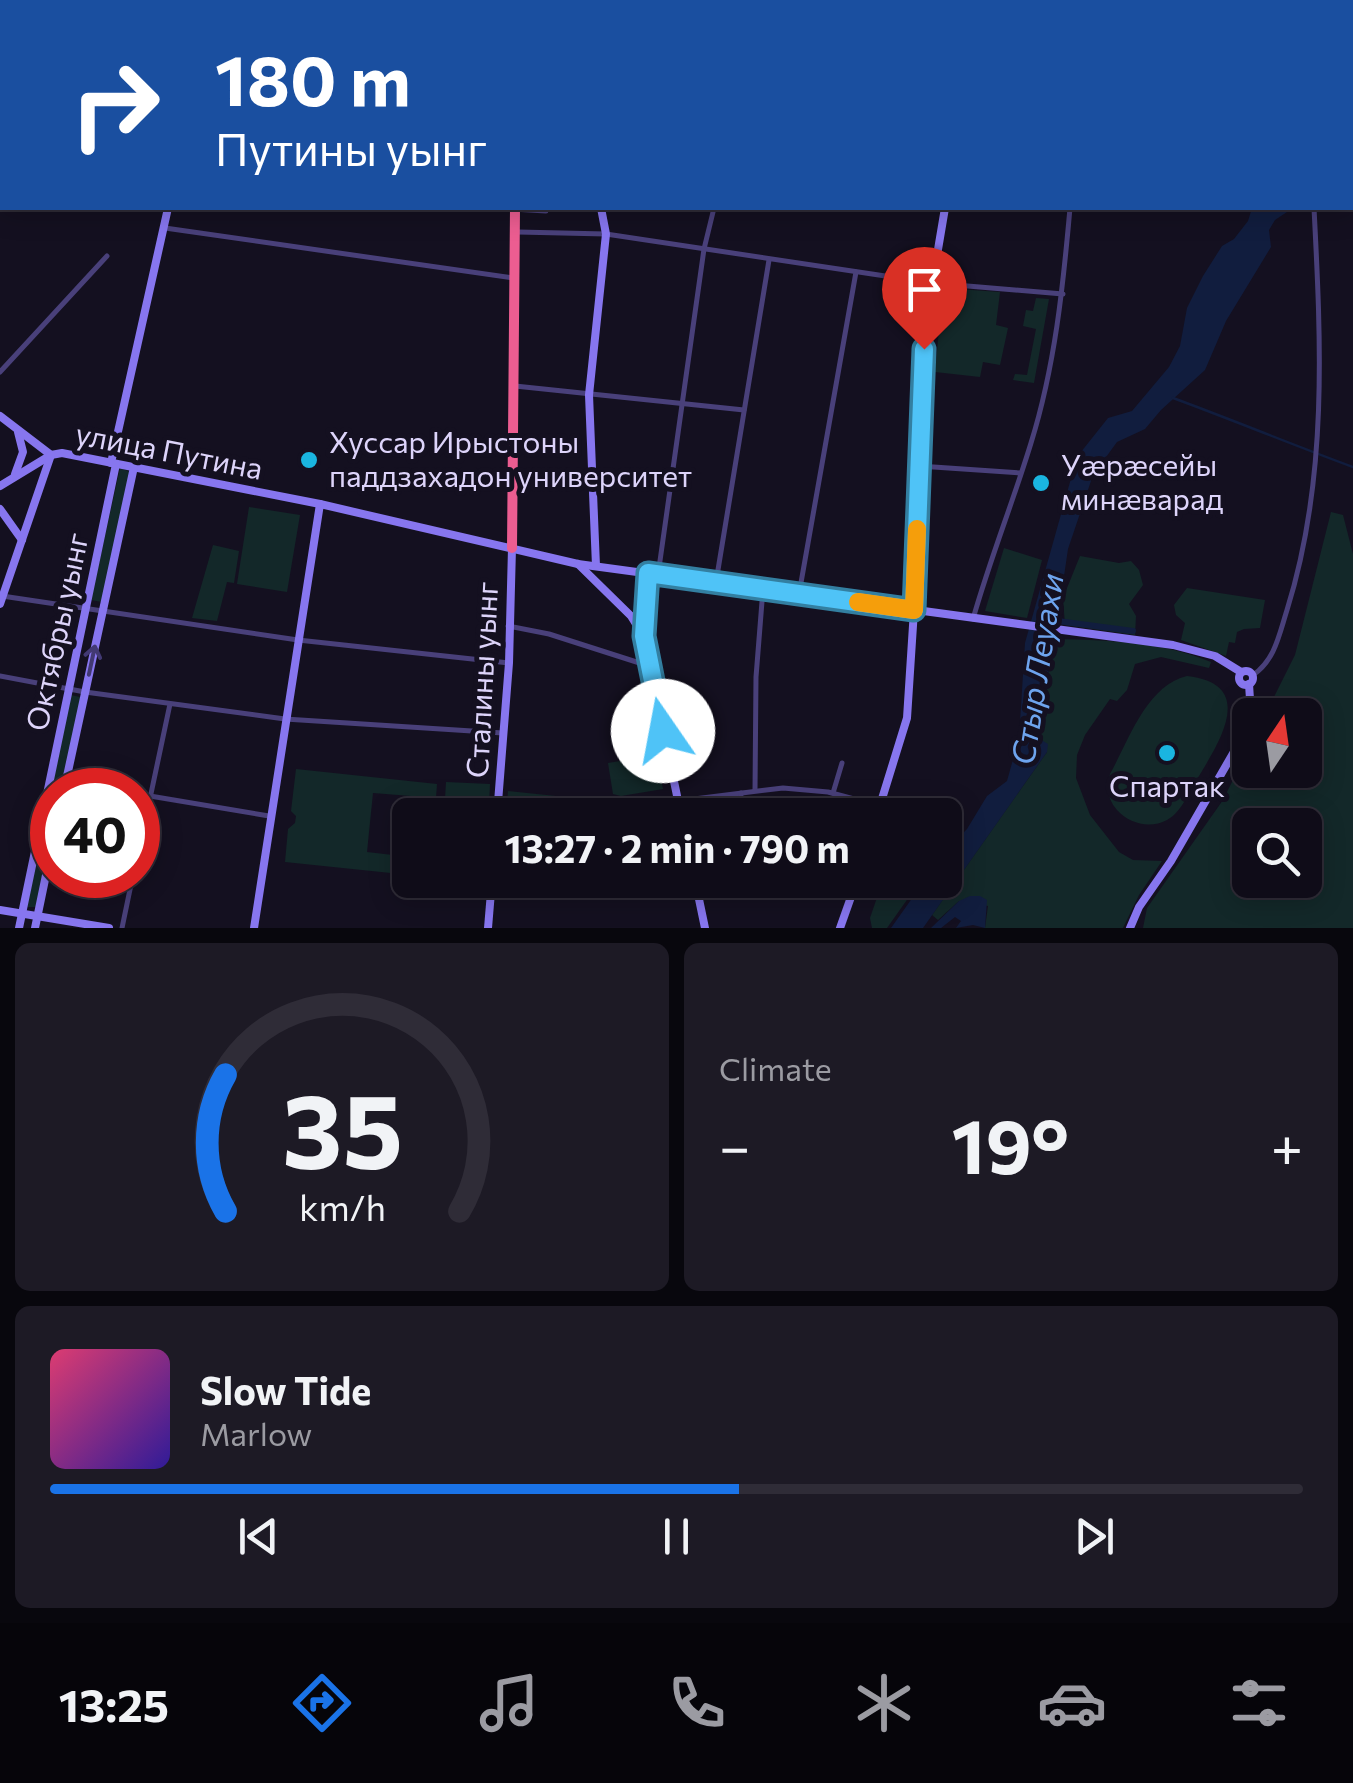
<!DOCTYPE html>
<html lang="en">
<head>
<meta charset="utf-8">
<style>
  body { margin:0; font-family:Commissioner,sans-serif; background:#1d1a25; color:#f1f3f6; height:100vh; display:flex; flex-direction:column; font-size:38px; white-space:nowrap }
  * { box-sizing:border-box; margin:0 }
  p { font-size:32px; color:#9b9ba2 }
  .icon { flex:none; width:55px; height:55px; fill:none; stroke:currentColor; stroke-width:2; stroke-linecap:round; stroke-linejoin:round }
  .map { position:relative; height:928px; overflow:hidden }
  .details { display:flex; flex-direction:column; gap:15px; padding:15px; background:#08070d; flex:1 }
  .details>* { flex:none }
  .guide { position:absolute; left:0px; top:0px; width:1355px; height:210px; box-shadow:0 5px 25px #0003,0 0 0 2px #2f2c37; background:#1a4fa0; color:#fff; overflow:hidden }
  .needle { width:65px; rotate:13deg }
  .buttons { position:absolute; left:1232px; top:698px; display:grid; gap:20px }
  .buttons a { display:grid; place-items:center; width:90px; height:90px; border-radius:15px; background:#0f0c18; box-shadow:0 5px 25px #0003,0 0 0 2px #2f2c37; font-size:50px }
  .speed { position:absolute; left:30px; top:768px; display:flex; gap:20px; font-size:50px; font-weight:700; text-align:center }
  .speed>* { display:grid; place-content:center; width:130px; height:130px; border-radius:50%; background:#0f0c18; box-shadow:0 5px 25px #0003,0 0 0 2px #2f2c37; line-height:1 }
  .speed .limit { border:15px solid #d22; background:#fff; color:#111 }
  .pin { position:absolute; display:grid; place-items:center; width:85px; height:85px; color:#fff; margin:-102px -42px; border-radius:50% 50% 50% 0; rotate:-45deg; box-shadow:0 0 10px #0007 }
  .pin .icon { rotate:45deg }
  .me { position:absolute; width:110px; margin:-55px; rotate:348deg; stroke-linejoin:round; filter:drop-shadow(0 0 8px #0008) }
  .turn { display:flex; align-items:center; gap:35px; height:210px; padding:0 50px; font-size:45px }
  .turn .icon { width:130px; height:130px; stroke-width:2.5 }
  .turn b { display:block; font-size:70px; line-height:85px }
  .big { font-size:75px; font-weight:700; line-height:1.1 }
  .details .tile { flex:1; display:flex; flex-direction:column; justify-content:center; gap:15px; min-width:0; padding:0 35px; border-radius:15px; background:#1d1a25 }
  .details .dial { align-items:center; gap:0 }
  .dial svg { height:260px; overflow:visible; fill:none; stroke:#2f2c37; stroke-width:7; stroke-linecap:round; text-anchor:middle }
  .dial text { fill:#f1f3f6; stroke:none }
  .song { display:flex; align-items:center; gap:30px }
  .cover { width:120px; height:120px; border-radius:15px; background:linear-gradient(135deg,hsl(340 70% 55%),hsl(250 70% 35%)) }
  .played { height:10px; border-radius:5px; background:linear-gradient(90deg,#1a73e8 55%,#2f2c37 55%) }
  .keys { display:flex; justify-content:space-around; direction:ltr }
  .heat { display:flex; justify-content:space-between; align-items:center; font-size:55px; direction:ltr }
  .details .tiles { flex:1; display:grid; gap:15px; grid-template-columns:1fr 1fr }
  .tile:last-child { grid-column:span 2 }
  .trip { position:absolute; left:392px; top:798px; width:570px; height:100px; border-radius:15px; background:#0f0c18; box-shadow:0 5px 25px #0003,0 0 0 2px #2f2c37; font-weight:700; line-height:100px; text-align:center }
  .tabs { display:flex; height:160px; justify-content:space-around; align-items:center; background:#06050a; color:#9b9ba2 }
  .tabs .icon { width:70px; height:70px }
  .tabs .active { color:#1a73e8 }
  .tabs b { font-size:45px; color:#f1f3f6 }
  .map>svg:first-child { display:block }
  .green { fill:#132829; fill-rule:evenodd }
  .water { fill:#111d3e }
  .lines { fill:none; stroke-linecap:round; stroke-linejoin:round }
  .stream { stroke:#111d3e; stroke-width:2.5 }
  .canal { stroke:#111d3e; stroke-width:6 }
  .street { stroke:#49407a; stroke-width:5 }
  .secondary { stroke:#8776ef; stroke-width:8 }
  .highway { stroke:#ec5d91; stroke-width:10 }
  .oneway { stroke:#423973 }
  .route-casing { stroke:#337fa1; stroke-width:25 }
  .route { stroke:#4fc3f7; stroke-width:18 }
  .slow { stroke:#f59e0b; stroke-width:18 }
  .poi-dot { fill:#1ab5e0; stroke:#141020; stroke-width:4 }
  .labels { text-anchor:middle; stroke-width:10; stroke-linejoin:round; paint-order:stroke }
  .poi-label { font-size:30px; fill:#ddd4fa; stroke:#141020; text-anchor:start }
  .street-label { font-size:30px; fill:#ddd4fa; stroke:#141020 }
  .water-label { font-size:32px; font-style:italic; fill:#6ea4ee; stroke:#141020 }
</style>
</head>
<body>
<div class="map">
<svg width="1353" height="928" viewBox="0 0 1353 928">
  <rect width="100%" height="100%" fill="#141020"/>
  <g class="green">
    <polygon points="943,288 1000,292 996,325 1008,328 1000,365 983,362 980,377 935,372"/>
    <polygon points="1036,298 1049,299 1034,383 1013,380 1015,374 1027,375 1036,329 1023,326 1026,310 1033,311"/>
    <polygon points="120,468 130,472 102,602 91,600"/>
    <polygon points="249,507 300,515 287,592 237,584"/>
    <path d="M1331,512L1343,515L1353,554V928H1143L1147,908L1223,800L1250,746V770H1305V715H1265L1295,655ZM1250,825H1305V880H1250Z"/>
    <polygon points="213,545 239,551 234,583 227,582 217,621 192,618"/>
    <polygon points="1004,548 1042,560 1027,618 985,611"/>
    <polygon points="1080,556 1119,563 1131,561 1139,570 1143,585 1129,604 1136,616 1135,635 1065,625 1063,598"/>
    <polygon points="1187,588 1265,600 1260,628 1244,629 1237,632 1235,643 1229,642 1226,656 1181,640 1185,623 1176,615 1174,605"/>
    <path d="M1055,639C1107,640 1163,642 1211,662L1209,668L1161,657L1135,664L1127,690L1117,701L1110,699L1085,735L1077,755L1076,778L1090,815L1119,852L1133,860L1162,861L1139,895L1123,928H985L988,906L959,901L938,920L932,915L1047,752C1030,719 1047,682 1055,649Z"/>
    <path d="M1187,676C1257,684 1220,741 1199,776C1190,790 1182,812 1167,820C1150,829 1130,824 1117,810C1108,800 1106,787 1110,774C1129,740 1146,686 1187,676Z"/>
    <polygon points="71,695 80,697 81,700 62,790 52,790 52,834 37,907 27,907"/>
    <polygon points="656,755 663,789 621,796 613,794 608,763"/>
    <polygon points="296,769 437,784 436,798 373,793 367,852 410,857 410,875 285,862 288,829 295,823 296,816 291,811"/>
    <polygon points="446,782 490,784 489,806 471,805 458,815 444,815"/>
    <polygon points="508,791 575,798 574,815 506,815"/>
    <polygon points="883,880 921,880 887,928 872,928 870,918"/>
  </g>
  <g class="water">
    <path d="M1252,208H1293L1275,220L1269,230L1271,247L1226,321L1205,370L1161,410L1145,429L1117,442L1093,475L1068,549L1057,624L1051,640L1056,644L1055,649C1048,677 1034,710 1040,739L1048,744L1047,752L923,928H891L925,880H945V852L967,829L987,796L1007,781L1019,738L1025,643L1077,457L1108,418L1132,411L1169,367L1180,346L1187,308L1203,276L1222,246L1234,239L1248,221Z"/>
    <polygon points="970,896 980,896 987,900 985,928 973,925 956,928 961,921 955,917 941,928 931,928 959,901"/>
  </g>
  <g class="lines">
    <path class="stream" d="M1173,398C1233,420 1293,445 1353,467"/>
    <polyline class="canal" points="1050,620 1133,631"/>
    <g class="street">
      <polyline points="251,2 252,0"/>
      <polyline points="1344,2 1345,0"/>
      <polyline points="497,208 546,211"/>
      <polyline points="165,228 513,278"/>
      <polyline points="518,232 606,234 932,283 1063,294"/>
      <polyline points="0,372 107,256"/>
      <polyline points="515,386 744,410"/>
      <polyline points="919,466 1020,473"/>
      <polyline points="658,575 704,249 714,208"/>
      <polyline points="716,582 769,260"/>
      <polyline points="799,594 856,272"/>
      <polyline points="2,596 298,640 509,663"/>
      <path d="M973,619C990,559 1013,502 1031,443C1055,366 1063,287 1070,208"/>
      <polyline points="508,626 549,634 649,666"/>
      <path d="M1253,675C1275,660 1279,635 1287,610C1328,479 1321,343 1314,208"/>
      <polyline points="0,676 85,692 285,719 503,733"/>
      <polyline points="755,790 756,677 763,589"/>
      <polyline points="833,793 842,763"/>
      <polyline points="150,796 269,816"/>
      <polyline points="678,801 783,788 828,792 880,806"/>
      <polyline points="740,815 741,793"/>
      <polyline points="138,855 170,704"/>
      <polyline points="841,880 856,882"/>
      <polyline points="122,928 133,875"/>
    </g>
    <g class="secondary">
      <polyline points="99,0 109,2"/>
      <polyline points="604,2 604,0"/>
      <polyline points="980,2 980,0"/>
      <polyline points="0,416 51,455"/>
      <polyline points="111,463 168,208"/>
      <polyline points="15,474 23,452 18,432"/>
      <polyline points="0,486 51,455 62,453 320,504 578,564 1173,645 1215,656 1241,672"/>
      <polyline points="0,509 22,540"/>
      <polyline points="578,564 631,616 644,637"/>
      <polyline points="596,566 589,395 606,234 601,208"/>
      <polyline points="648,573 644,637 681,815"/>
      <polyline points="0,604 51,455"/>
      <circle cx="1246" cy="678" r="7"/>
      <polyline points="1249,684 1251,715"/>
      <polyline points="64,790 134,467"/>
      <polyline points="497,815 509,663 512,548"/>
      <polyline points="877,815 907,718 914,610 922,372 929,303 945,208"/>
      <polyline points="695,880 705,928"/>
      <polyline points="0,910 109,928"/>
      <polyline points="19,928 116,464"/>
      <polyline points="35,928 52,846"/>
      <polyline points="254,928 320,504"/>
      <polyline points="488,928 492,880"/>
      <polyline points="840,928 857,880"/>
      <polyline points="1130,928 1139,907 1171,861 1250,724"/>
    </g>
    <g class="highway">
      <polyline points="514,0 514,2"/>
      <polyline points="512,548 515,208"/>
    </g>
  </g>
  <defs><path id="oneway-shaft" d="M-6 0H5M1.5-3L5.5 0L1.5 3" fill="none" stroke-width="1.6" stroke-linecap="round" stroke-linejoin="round" transform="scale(2.5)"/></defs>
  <use class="oneway" href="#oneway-shaft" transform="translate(92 660) rotate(-78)"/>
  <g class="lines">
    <defs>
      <polyline id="route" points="663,731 644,636 648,573 914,610 924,349"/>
    </defs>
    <use href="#route" class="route-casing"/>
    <use href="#route" class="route"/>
    <polyline class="slow" points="858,602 914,610 917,529"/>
  </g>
  <g class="poi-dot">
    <circle cx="309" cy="460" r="10"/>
    <circle cx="1041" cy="483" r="10"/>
    <circle cx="1167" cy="753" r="10"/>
  </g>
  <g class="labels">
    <g class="poi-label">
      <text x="329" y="453">Хуссар Ирыстоны<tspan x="329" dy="34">паддзахадон университет</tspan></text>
      <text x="1061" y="476">Уæрæсейы<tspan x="1061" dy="34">минæварад</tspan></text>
      <text x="1167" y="797" text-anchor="middle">Спартак</text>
    </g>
    <g class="street-label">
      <text transform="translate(169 452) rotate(11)" y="10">улица Путина</text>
      <text transform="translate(58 632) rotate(-78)" y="10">Октябры уынг</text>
      <text transform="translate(483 680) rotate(-87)" y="10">Сталины уынг</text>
    </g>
    <g class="water-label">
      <text transform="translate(1038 669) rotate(-81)" y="11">Стыр Леуахи</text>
    </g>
  </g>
</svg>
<div class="buttons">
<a><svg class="needle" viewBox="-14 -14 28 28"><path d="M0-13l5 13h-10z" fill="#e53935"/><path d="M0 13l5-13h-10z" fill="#9b9ba2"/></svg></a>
<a><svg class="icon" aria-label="search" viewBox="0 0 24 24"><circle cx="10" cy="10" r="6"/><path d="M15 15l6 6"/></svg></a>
</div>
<div class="speed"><div class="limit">40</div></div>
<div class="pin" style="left:924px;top:349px;background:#d93025"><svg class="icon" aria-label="arrive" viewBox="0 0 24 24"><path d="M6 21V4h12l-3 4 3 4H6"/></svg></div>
<svg class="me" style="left:663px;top:731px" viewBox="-20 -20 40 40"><circle r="19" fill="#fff"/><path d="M0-13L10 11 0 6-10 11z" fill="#4fc3f7"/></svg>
<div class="trip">13:27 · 2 min · 790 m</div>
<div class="guide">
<div class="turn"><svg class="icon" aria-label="right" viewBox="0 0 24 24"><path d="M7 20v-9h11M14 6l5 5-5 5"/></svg><div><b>180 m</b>Путины уынг</div></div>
</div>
</div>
<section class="details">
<div class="tiles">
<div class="tile dial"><svg viewBox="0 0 100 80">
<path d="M14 69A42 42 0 1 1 86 69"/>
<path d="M14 69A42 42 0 0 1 14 27" stroke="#1a73e8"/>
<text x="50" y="56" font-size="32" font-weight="700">35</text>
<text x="50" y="72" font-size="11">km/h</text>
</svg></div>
<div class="tile"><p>Climate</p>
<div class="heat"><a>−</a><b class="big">19°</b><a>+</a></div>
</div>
<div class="tile">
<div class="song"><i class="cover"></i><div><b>Slow Tide</b><p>Marlow</p></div></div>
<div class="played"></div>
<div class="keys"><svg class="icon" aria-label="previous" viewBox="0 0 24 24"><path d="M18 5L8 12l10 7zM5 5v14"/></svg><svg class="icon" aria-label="pause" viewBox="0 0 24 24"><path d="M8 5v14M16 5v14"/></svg><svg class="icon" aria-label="next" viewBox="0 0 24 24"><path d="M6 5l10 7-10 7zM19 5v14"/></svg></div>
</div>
</div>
</section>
<nav class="tabs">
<b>13:25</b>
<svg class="icon active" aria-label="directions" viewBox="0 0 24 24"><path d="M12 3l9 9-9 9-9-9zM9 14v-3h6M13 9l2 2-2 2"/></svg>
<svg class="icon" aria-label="music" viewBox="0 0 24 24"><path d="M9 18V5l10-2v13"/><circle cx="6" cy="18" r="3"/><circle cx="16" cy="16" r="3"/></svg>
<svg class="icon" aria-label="phone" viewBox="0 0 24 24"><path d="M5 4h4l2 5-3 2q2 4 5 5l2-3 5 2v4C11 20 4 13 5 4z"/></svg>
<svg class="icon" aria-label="climate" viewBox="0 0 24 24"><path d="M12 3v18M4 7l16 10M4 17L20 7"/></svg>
<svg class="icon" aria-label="car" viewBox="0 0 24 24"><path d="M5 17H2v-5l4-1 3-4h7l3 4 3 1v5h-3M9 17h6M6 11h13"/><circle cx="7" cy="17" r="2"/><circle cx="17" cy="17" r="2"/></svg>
<svg class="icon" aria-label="filters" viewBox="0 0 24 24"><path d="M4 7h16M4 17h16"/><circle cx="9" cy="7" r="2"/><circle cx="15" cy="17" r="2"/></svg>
</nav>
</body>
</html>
